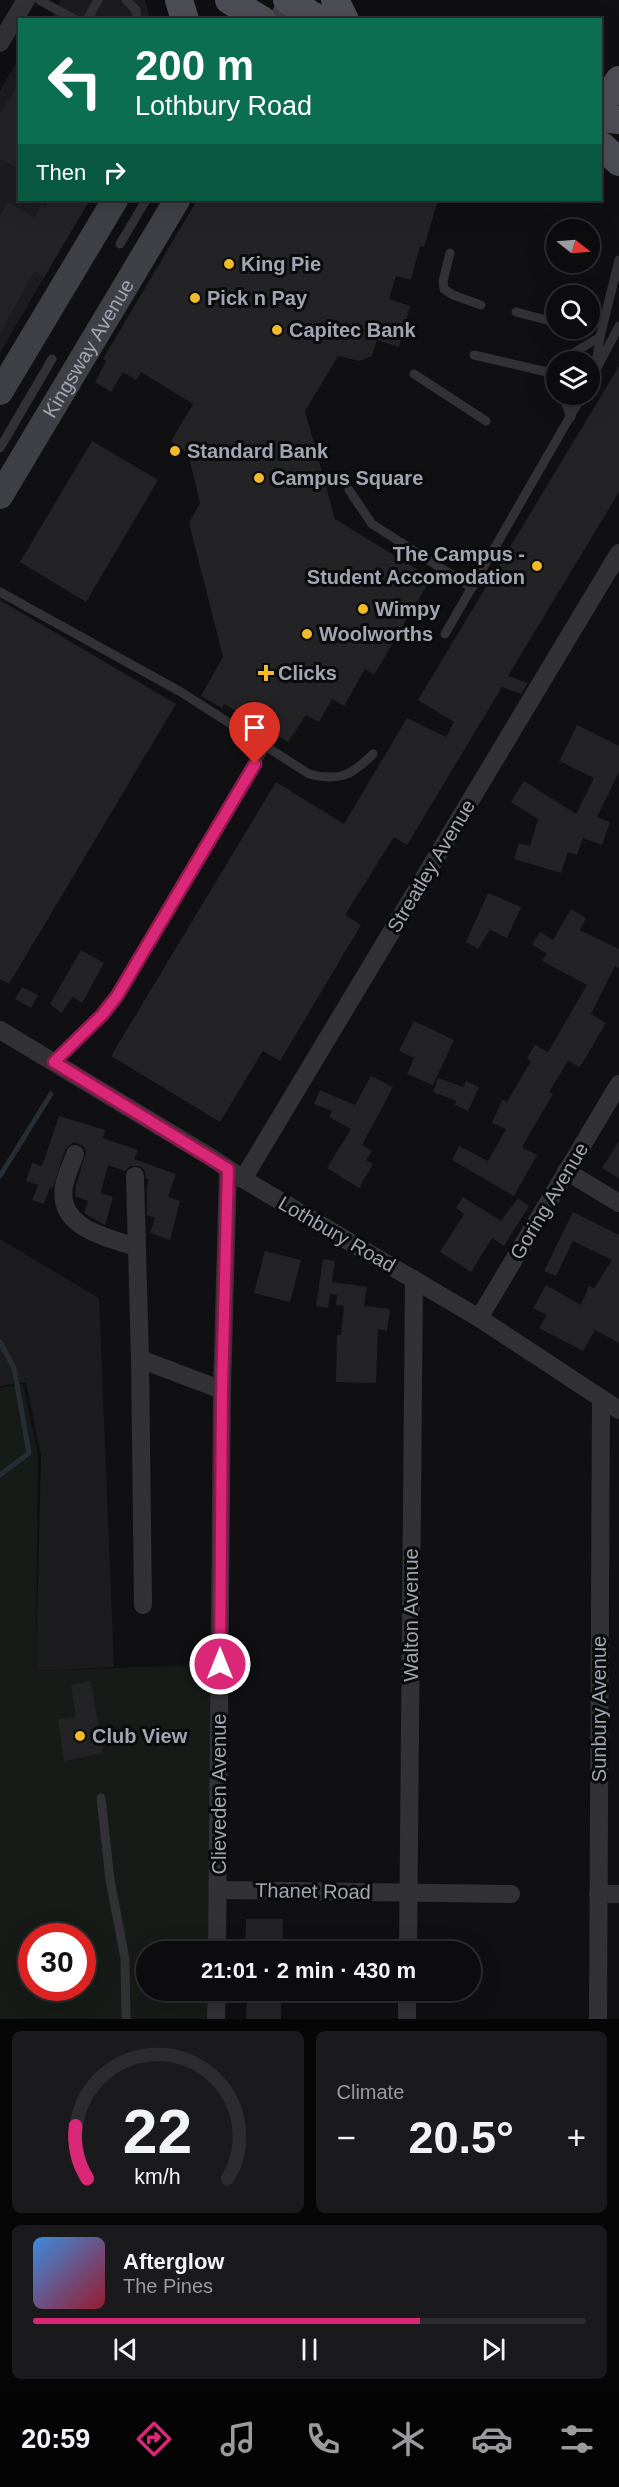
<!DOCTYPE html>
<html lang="en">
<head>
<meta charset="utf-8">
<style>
  body { margin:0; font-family:Arial,sans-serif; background:#1a191b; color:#f1f3f6; height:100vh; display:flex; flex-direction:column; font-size:22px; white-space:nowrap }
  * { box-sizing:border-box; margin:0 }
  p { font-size:20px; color:#9a9b9d }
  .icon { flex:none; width:33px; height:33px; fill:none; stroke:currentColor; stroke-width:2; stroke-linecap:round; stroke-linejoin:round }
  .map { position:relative; height:2019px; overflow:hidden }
  .panel { display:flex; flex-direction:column; gap:12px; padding:12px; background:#070607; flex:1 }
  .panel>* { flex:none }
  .guide { position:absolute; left:18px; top:18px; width:584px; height:183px; border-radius:0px; box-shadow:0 6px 24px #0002,0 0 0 2px #2c2b2e; background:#0b6e4f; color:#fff; overflow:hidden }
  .needle { width:39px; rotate:107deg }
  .fabs { position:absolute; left:546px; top:219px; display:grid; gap:12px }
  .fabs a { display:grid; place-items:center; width:54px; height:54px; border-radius:50%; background:#0c0b0d; box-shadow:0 6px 24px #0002,0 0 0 2px #2c2b2e; font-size:30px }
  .speed { position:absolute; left:18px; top:1923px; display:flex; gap:12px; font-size:30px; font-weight:700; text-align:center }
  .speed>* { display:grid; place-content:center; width:78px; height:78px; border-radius:50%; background:#0c0b0d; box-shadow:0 6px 24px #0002,0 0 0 2px #2c2b2e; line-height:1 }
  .speed .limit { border:9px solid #d22; background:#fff; color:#111 }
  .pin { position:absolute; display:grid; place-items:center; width:51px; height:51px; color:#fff; margin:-62px -26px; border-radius:50% 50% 50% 0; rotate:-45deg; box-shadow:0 0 6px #0007 }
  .pin .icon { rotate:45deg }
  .me { position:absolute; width:66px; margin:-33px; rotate:0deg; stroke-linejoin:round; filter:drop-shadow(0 0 4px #0008) }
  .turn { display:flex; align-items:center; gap:21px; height:126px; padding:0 18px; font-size:27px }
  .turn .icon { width:78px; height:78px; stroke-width:2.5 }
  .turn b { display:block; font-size:42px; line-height:51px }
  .then { display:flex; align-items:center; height:57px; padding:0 18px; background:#0003; gap:12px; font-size:22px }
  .big { font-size:45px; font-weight:800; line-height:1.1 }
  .panel .tile { flex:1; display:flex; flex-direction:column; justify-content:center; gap:9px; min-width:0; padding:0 21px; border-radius:9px; background:#1a191b }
  .panel .dial { align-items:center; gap:0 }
  .dial svg { height:156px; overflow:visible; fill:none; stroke:#2c2b2e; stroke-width:7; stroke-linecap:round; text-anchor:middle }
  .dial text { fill:#f1f3f6; stroke:none }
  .song { display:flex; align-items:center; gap:18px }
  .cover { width:72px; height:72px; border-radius:9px; background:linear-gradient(135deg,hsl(210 70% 55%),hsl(350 70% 35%)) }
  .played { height:6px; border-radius:3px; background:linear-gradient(90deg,#db2777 70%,#2c2b2e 70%) }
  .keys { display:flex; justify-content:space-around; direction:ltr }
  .heat { display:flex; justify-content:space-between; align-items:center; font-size:33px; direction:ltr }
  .panel .tiles { flex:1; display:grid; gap:12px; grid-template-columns:1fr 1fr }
  .tile:last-child { grid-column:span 2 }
  .trip { position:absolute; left:136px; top:1941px; width:345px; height:60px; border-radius:30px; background:#0c0b0d; box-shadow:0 6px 24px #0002,0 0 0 2px #2c2b2e; font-weight:800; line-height:60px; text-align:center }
  .dock { display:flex; height:96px; justify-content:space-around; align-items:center; background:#050405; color:#9a9b9d }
  .dock .icon { width:42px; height:42px }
  .dock .selected { color:#db2777 }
  .dock b { font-size:27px; color:#f1f3f6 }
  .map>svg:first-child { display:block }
  .built { fill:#1c1c1e }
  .green { fill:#161b17; fill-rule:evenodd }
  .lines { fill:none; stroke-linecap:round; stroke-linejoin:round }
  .stream { stroke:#262d34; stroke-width:5 }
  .building { fill:#232225 }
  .lane { stroke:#313136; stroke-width:9 }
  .street { stroke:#313136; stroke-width:18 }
  .secondary { stroke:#3f4046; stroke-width:26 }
  .primary { stroke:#4d4e55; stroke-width:28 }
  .route-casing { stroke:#8e194d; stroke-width:15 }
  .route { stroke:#db2777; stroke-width:10 }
  .poi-dot { fill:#f0ba28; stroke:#0b0b0c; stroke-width:2 }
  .labels { text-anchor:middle; stroke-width:6; stroke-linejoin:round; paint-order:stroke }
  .poi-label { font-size:20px; font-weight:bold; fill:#a1a5b2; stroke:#0b0b0c; text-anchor:start }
  .street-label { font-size:20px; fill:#a1a5b2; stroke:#0b0b0c }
</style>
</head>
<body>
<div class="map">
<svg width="619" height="2019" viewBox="0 0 619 2019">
  <rect width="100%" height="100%" fill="#100f11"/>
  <g class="built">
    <polygon points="61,0 145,0 150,19 50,20"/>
    <polygon points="19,58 20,200 89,200 0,353 0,91"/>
    <polygon points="0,1239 99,1298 114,1667 36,1671 41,1456 26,1382 0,1386"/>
  </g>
  <path class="green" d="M23,1384L38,1454L36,1671L220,1664L218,1951L147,1952V1990L217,1991V2019H0V1388ZM32,1936H82V1988H32Z"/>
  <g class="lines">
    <g class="stream">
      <polyline points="0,1176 51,1094"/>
      <polyline points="0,1342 14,1368 29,1453 0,1475"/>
    </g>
  </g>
  <g class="building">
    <polygon points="20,80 20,170 0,159 0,114"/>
    <polygon points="50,200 90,200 44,277 35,271 0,332 0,216 8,202 34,218 41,205 45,208"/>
    <polygon points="197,200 438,200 424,247 420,246 411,280 396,276 389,299 410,306 399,347 377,340 372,356 359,361 338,356 305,411 335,519 431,578 374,675 365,669 344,706 332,699 319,722 306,715 288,742 224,704 222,708 201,696 223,657 189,523 200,503 188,453 171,441 193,404 141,372 136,380 123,372 111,392 95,382 106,361 103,359"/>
    <polygon points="619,366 619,492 508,676 528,683 521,694 502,687 407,845 394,837 345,915 361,925 280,1061 263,1051 220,1122 111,1056 276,782 344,824 407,718 446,737 454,722 418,700"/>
    <polygon points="92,441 158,480 86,602 20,562"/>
    <polygon points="0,600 176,704 9,984 0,979"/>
    <polygon points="577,725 619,746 619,772 597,817 610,822 602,845 583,838 577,855 568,852 561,873 514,859 519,843 530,846 538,819 511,802 524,781 576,814 594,778 559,761"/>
    <polygon points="488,893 521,907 507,938 490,930 478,949 466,942"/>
    <polygon points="571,909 586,918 580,930 619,949 619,968 615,966 591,1014 606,1023 580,1067 568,1061 549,1092 553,1094 522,1147 537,1155 514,1196 452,1160 459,1146 488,1161 506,1129 492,1123 502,1100 507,1102 531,1061 527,1058 535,1045 548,1052 587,985 542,961 547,954 532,944 540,932 553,940"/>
    <polygon points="81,950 104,963 82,1003 73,997 61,1013 50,1004"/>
    <polygon points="22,987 38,995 31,1008 15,999"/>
    <polygon points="414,1021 454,1040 433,1085 407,1074 414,1058 399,1051"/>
    <polygon points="371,1076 393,1087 362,1145 372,1151 366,1160 373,1164 359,1188 327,1168 351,1129 329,1117 332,1111 314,1104 320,1090 355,1105"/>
    <polygon points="438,1078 463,1087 466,1081 479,1087 468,1111 455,1105 456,1101 433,1092"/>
    <polygon points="59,1116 105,1130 103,1138 138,1150 134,1159 176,1174 168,1197 180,1201 170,1240 150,1233 155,1218 147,1215 147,1186 149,1179 146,1179 145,1171 140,1166 130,1166 125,1171 108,1165 101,1193 113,1197 105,1225 84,1213 88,1201 75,1196 76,1185 86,1152 84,1147 78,1143 72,1143 65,1150 53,1188 50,1187 44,1204 32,1200 38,1185 26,1181 32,1163 42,1166"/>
    <polygon points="619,1141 619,1178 602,1168"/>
    <polygon points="463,1197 501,1221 518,1198 529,1206 504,1246 492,1238 471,1272 440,1252 464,1214 456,1208"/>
    <polygon points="573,1212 619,1235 619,1343 595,1330 583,1351 539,1328 547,1315 533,1308 546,1285 581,1305 589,1286 594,1288 612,1260 573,1241 556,1276 544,1271"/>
    <polygon points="265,1251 301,1260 290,1302 254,1293"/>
    <polygon points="323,1259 335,1261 332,1282 367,1287 364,1306 390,1309 387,1331 378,1329 376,1383 336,1382 337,1335 341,1335 344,1306 336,1305 337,1295 330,1294 328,1308 316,1306"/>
    <polygon points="91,1681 103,1753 64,1761 58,1719 76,1717 71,1685"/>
    <polygon points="246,1919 283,1919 282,1952 245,1952"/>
    <polygon points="247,1990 281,1990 281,2019 246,2019"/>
  </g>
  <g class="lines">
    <g class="lane">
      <polyline points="39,0 76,20"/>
      <polyline points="126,0 136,10 137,20"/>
      <polyline points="87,20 98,0"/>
      <polyline points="120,244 146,200"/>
      <polyline points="450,253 443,281 444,289 453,295 481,305"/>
      <polyline points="516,312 554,322"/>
      <polyline points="474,355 556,374"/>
      <polyline points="558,362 600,337"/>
      <polyline points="595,370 600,337 619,260"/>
      <polyline points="547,372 556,386"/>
      <polyline points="414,374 486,421"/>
      <polyline points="590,381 619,326"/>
      <polyline points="562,394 571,417"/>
      <polyline points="0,448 52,359"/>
      <polyline points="349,490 372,524 472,588"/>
      <path d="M0,592L181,692L309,774C340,782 352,775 373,754"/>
      <polyline points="445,634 583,394"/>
      <polyline points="54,1062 102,1015 117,996 266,746"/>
      <polyline points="101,1798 110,1880 125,1959 126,2019"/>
    </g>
    <g class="street">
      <polyline points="0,43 26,0"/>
      <polyline points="0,1030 212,1158 243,1179 479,1318 619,1410"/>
      <path d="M75,1154C72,1164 66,1175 64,1186C57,1228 106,1237 136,1247"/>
      <polyline points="566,1171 619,1203"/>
      <polyline points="135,1176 140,1359 143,1605"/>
      <polyline points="243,1179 619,553"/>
      <polyline points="479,1318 619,1084"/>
      <polyline points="140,1359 222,1390"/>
      <polyline points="218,1890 511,1894"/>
      <polyline points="598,1894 619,1894"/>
      <polyline points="217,1952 222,1390 228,1169"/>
      <polyline points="408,1952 414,1279"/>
      <polyline points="216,2019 217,1990"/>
      <polyline points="407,2019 407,1990"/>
      <polyline points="598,2019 601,1399"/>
    </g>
    <g class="secondary">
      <polyline points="282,20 292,0"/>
      <polyline points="0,392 115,200"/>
      <path id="s1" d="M0,496L177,200"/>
    </g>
    <g class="primary">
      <polyline points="179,0 185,20"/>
      <polyline points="229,0 262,20"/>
      <polyline points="287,0 320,20"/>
      <polyline points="335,0 345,20"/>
      <polyline points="600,103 610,94 619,80"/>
      <polyline points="600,118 619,120"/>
      <polyline points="602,146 619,162"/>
    </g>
  </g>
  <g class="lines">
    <defs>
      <polyline id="route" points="220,1664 222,1390 228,1169 54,1062 102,1015 117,996 255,764"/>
    </defs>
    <use href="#route" class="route-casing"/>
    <use href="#route" class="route"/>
  </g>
  <g class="poi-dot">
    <circle cx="229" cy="264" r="6"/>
    <circle cx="195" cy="298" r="6"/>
    <circle cx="277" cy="330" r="6"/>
    <circle cx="175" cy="451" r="6"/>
    <circle cx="259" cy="478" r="6"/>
    <circle cx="537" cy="566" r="6"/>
    <circle cx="363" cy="609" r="6"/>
    <circle cx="307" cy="634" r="6"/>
    <path d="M263 664h6v6h6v6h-6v6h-6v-6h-6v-6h6z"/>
    <circle cx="80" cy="1736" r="6"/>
  </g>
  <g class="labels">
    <g class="poi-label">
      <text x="241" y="271">King Pie</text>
      <text x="207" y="305">Pick n Pay</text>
      <text x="289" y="337">Capitec Bank</text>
      <text x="187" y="458">Standard Bank</text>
      <text x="271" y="485">Campus Square</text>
      <text x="525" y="561" text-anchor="end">The Campus -<tspan x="525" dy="23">Student Accomodation</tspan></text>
      <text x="375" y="616">Wimpy</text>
      <text x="319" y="641">Woolworths</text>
      <text x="278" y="680">Clicks</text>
      <text x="92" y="1743">Club View</text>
    </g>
    <g class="street-label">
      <text dy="7" stroke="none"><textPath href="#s1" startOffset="172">Kingsway Avenue</textPath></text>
      <text transform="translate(431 866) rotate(-59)" y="7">Streatley Avenue</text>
      <text transform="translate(549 1201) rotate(-59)" y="7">Goring Avenue</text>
      <text transform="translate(337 1234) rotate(30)" y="7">Lothbury Road</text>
      <text transform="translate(411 1615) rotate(-90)" y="7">Walton Avenue</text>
      <text transform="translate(599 1709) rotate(-90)" y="7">Sunbury Avenue</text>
      <text transform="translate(219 1794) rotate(-90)" y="7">Clieveden Avenue</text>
      <text transform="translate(313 1891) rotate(1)" y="7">Thanet Road</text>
    </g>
  </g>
</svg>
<div class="fabs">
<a><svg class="needle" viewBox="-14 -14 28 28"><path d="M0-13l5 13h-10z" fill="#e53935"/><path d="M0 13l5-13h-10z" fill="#9a9b9d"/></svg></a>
<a><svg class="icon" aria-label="search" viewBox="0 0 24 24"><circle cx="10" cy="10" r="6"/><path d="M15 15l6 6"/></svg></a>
<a><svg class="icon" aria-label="layers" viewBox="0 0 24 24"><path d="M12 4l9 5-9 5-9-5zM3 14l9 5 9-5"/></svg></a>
</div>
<div class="speed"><div class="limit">30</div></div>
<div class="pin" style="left:255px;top:764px;background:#d93025"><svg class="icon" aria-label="arrive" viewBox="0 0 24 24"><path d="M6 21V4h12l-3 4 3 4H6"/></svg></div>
<svg class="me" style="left:220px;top:1664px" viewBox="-20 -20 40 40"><circle r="17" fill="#db2777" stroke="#fff" stroke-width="3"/><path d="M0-11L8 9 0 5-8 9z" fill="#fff"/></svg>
<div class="trip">21:01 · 2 min · 430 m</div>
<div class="guide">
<div class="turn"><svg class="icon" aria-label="left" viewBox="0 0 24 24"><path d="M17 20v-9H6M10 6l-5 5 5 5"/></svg><div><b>200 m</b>Lothbury Road</div></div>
<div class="then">Then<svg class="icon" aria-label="right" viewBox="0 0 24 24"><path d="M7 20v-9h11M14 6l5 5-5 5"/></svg></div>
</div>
</div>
<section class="panel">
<div class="tiles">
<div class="tile dial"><svg viewBox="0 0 100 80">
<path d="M14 69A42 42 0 1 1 86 69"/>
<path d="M14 69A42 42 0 0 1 8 42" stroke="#db2777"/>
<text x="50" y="56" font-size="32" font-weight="700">22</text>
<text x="50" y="72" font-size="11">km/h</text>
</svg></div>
<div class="tile"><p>Climate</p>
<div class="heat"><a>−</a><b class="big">20.5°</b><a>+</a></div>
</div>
<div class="tile">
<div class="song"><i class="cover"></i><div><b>Afterglow</b><p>The Pines</p></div></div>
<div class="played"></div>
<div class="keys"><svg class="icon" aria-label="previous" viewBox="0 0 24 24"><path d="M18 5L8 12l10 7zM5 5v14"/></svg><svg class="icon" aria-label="pause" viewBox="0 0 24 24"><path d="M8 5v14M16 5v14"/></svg><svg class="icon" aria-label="next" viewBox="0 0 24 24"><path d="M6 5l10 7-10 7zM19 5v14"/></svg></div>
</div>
</div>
</section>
<nav class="dock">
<b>20:59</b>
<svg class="icon selected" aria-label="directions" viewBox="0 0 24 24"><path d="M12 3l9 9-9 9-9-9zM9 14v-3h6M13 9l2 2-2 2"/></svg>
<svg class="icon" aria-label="music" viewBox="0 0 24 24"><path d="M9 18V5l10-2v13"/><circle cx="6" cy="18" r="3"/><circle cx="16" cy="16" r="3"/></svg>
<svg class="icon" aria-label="phone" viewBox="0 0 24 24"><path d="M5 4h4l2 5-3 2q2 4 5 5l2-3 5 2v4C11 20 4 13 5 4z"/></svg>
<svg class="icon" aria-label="climate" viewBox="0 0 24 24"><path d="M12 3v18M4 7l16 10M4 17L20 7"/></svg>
<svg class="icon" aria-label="car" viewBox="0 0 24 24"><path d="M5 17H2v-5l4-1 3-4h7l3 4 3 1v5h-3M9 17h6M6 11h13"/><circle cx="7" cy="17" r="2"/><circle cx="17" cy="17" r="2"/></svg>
<svg class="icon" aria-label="filters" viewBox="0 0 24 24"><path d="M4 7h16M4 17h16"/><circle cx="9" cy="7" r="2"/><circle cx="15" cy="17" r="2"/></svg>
</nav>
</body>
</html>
